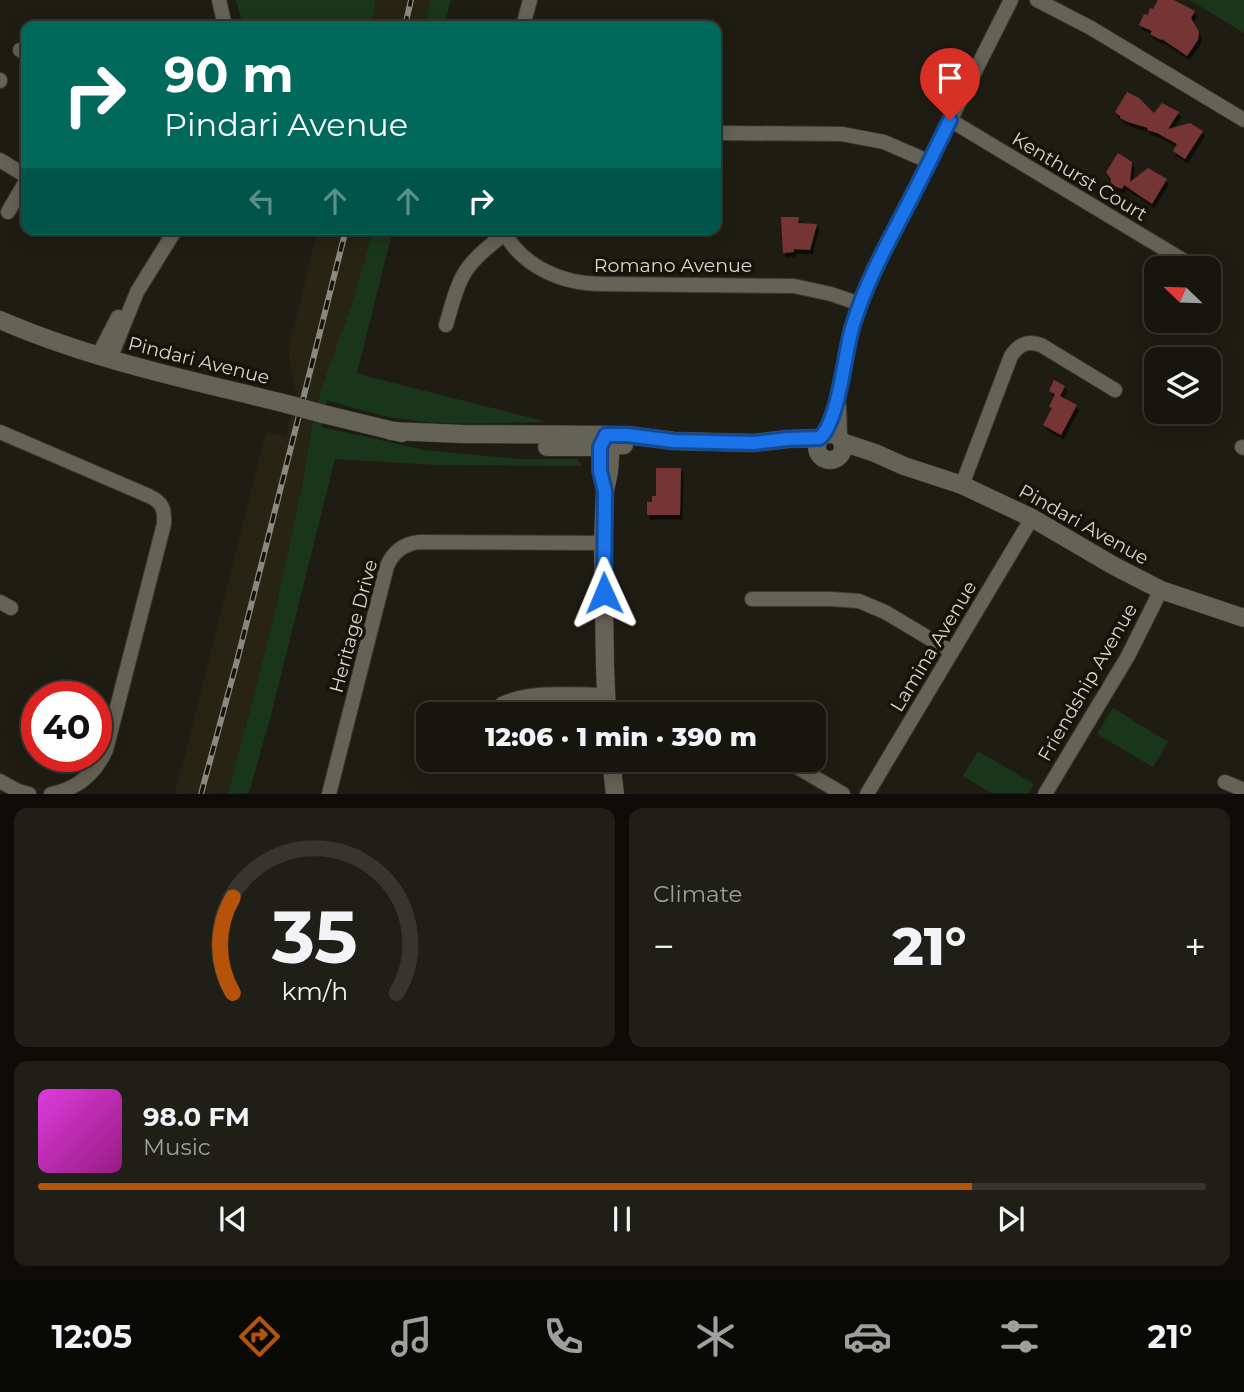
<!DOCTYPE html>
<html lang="en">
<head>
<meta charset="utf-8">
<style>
  body { margin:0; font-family:Montserrat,sans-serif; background:#201f17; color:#f1f3f6; height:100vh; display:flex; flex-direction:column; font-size:26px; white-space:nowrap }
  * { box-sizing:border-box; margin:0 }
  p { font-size:23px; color:#9e9f9e }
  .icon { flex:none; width:38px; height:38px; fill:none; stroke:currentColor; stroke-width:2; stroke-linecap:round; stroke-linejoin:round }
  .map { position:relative; height:794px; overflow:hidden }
  .details { display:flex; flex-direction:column; gap:14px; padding:14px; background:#0d0c08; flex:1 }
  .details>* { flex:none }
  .hud { position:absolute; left:21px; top:21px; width:700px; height:214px; border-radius:14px; box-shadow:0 4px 18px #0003,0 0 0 2px #36352e; background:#00695c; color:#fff; overflow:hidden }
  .needle { width:46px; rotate:293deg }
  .fabs { position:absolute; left:1144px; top:256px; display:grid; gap:14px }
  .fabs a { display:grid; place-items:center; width:77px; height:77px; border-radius:14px; background:#17160e; box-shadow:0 4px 18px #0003,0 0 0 2px #36352e; font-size:35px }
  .speed { position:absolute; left:21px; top:681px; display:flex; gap:14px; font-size:35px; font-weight:700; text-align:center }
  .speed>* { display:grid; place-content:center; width:91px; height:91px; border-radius:50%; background:#17160e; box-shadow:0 4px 18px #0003,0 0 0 2px #36352e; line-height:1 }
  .speed .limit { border:10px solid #d22; background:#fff; color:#111 }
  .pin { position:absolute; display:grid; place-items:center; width:60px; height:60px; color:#fff; margin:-72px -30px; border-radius:50% 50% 50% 0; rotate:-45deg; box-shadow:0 0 7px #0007 }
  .pin .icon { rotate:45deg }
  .me { position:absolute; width:77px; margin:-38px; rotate:359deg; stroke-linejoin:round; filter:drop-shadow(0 0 5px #0008) }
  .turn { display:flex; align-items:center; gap:24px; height:147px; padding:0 28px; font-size:32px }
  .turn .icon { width:91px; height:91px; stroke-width:2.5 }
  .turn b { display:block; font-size:49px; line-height:60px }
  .lanes { display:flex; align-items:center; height:66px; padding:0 28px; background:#0003; justify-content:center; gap:35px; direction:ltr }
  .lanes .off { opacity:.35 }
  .big { font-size:52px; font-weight:800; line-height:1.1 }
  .details .tile { flex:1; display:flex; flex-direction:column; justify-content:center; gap:10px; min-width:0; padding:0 24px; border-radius:14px; background:#201f17 }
  .details .dial { align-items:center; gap:0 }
  .dial svg { height:182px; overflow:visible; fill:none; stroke:#36352e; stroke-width:7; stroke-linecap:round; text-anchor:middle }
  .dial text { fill:#f1f3f6; stroke:none }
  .song { display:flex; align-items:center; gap:21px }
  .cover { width:84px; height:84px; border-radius:10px; background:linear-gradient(135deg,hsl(300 70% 55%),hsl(310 70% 35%)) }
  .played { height:7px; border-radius:4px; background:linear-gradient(90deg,#b45309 80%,#36352e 80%) }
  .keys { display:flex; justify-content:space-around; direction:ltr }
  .heat { display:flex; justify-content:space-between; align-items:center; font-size:38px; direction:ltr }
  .details .tiles { flex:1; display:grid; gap:14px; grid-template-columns:1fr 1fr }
  .tile:last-child { grid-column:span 2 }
  .trip { position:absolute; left:416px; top:702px; width:410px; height:70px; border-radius:14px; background:#17160e; box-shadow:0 4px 18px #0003,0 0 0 2px #36352e; font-weight:800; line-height:70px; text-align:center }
  .dock { display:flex; height:112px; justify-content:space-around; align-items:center; background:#090906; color:#9e9f9e }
  .dock .icon { width:49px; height:49px }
  .dock .active { color:#b45309 }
  .dock b { font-size:32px; color:#f1f3f6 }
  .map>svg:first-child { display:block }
  .built { fill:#282414 }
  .green { fill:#1a361a }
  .building { fill:#763534; filter:url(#shadow) }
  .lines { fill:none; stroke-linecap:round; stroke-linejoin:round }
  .minor-casing { stroke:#3a3933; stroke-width:16 }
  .tertiary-casing { stroke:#3a3933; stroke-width:19 }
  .minor { stroke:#656256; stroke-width:14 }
  .tertiary { stroke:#656256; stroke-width:18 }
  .rail-casing { stroke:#8a8981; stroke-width:6 }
  .rail { stroke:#16130a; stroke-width:3.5; stroke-dasharray:10; stroke-linecap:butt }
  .tertiary-bridge-casing { stroke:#3a3933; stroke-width:19; stroke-linecap:butt }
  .tertiary-bridge { stroke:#656256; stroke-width:18 }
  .route-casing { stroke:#114b97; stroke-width:18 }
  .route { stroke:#1a73e8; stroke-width:12 }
  .labels { text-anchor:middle; stroke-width:7; stroke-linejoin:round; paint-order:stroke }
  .street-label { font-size:19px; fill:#d7d6cf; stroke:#16130a }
</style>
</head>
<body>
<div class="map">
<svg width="1244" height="794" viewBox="0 0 1244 794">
  <defs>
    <filter id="shadow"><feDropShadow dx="2.5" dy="4.5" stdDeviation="0" flood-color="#0009"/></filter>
  </defs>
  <rect width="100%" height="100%" fill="#1f1d13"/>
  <g class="built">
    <polygon points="376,0 431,0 424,26 370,26"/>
    <polygon points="318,229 373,229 353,301 321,389 312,426 304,476 283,576 267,644 228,793 174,794 187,748 266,432 286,436 296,393 288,350"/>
  </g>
  <g class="green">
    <polygon points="236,0 376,0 370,26 243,26"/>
    <polygon points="431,0 451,0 444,26 424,26"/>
    <polygon points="1190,0 1244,0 1244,33"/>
    <path d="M373,229H393L357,373L370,377L547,422C504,422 460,426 417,421C386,418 357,409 327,400L321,427L425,450L518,459H577L583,466L437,465L335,459L271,715L249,793L228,794L267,644L283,576L304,476L312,426L321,389L353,301Z"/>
    <polygon points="1113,708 1168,742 1153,767 1097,734"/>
    <polygon points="978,751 1034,784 1029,793 991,793 963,776"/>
  </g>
  <g class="building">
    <polygon points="1158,0 1174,0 1195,11 1191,18 1199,32 1198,40 1187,56 1162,39 1161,40 1150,34 1152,31 1139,25 1144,14 1148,15 1150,8 1153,9"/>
    <polygon points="1127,92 1139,98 1154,113 1162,103 1179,112 1168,129 1190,123 1203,131 1185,159 1173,151 1177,144 1157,133 1147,130 1148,128 1128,122 1120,118 1120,116 1115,112"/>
    <polygon points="1118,153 1132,162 1130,182 1148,168 1167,179 1152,204 1124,185 1122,189 1111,185 1111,179 1106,172"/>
    <polygon points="781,217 799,217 798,223 817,224 810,250 794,249 794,252 783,253"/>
    <polygon points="1054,380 1065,386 1060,396 1077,405 1061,435 1043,425 1052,408 1049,407 1055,394 1049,391"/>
    <polygon points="656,468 681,468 680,515 647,515 647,502 652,502 652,496 656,496"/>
  </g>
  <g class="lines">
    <defs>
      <g id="minor">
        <polyline points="219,0 225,26"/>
        <polyline points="1037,0 1091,28 1244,120"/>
        <polyline points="523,26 530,0"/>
        <polyline points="20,50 26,53"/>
        <polyline points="0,81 0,80"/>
        <polyline points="950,120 1191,265"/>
        <polyline points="716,133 842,134 884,142 930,162"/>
        <polyline points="0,160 26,176"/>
        <polyline points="8,212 26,181"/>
        <path d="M502,229C522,267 562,284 602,284L794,286L831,294L860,304"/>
        <path d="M446,325C460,276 462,265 505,234"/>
        <polyline points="98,356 118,317"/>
        <polyline points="110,359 137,292 176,229"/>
        <polyline points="839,406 840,437"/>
        <path d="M0,432L149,496C162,502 165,509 164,524L106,750C95,774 77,789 51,794"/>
        <polyline points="823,435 830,420 840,390 853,324 876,267 1011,0"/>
        <polyline points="1242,447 1244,448"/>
        <path d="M962,485L1011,356C1019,344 1028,340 1041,345L1115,390"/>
        <polyline points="752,599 830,599 859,601 885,612 952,652"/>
        <polyline points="0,602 11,608"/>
        <path d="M502,704C533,690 571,695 606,695"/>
        <polyline points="785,760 843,794"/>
        <polyline points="0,781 18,791 29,794"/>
        <polyline points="1225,782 1244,790"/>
        <path d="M329,794L387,566C393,552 403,544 419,542L603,543"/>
        <polyline points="867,794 1032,518"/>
        <polyline points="1045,794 1128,656 1161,590"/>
      </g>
      <g id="tertiary">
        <path d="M0,320C92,360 190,380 287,404"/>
        <polyline points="323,414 402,433"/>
        <polyline points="391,431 462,434 627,435 674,441 754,443 787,439 820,438"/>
        <circle cx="830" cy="447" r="13"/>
        <polyline points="607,438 610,447 610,458 609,471 605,491 603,543 605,667 607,714"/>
        <polyline points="842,442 875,453 904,466 962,485 1032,518 1114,566 1161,590 1244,618"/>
        <polyline points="547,447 600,447 624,445"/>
        <polyline points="611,760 615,794"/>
      </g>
    </defs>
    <use href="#minor" class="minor-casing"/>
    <use href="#tertiary" class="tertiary-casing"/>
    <use href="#minor" class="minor"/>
    <use href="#tertiary" class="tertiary"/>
    <defs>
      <g id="rail">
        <polyline points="405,26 411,0"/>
        <polyline points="201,794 237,661 346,229"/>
      </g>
    </defs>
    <use href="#rail" class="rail-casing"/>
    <use href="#rail" class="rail"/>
    <defs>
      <polyline id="tertiary-bridge" points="287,404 323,414"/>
    </defs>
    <use href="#tertiary-bridge" class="tertiary-bridge-casing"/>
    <use href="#tertiary-bridge" class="tertiary-bridge"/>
  </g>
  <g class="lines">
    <defs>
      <path id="route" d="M604,593L605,491L600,471V447L606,435H627L674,441L754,443L787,439L820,438C840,419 844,352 853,325C865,285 885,248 904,212C920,181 935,151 950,120"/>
    </defs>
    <use href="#route" class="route-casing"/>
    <use href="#route" class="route"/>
  </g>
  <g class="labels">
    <g class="street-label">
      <text transform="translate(1080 176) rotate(31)" y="7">Kenthurst Court</text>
      <text x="673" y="272">Romano Avenue</text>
      <text transform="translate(199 360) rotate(14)" y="7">Pindari Avenue</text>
      <text transform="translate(1084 524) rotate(29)" y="7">Pindari Avenue</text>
      <text transform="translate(353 626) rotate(-75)" y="7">Heritage Drive</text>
      <text transform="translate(933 646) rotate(-59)" y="7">Lamina Avenue</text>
      <text transform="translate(1087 682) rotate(-60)" y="7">Friendship Avenue</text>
    </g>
  </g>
</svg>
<div class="fabs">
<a><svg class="needle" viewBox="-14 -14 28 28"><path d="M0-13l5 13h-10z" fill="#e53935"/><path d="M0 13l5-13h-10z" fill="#9e9f9e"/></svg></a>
<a><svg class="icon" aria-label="layers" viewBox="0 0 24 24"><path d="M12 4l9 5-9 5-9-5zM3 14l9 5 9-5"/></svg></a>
</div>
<div class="speed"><div class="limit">40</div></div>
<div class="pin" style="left:950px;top:120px;background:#d93025"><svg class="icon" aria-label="arrive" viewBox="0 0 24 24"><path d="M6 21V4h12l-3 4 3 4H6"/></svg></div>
<svg class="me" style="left:604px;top:593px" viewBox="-20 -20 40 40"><path d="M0-17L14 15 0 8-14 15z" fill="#1a73e8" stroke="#fff" stroke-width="4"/></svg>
<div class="trip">12:06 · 1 min · 390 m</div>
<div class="hud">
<div class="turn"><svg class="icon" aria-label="right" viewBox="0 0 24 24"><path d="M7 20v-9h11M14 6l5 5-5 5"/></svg><div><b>90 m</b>Pindari Avenue</div></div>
<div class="lanes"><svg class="icon off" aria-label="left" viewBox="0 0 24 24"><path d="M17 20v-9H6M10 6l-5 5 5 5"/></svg><svg class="icon off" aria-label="ahead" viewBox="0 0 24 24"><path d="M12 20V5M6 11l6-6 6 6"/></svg><svg class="icon off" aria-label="ahead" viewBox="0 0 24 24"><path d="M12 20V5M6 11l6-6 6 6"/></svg><svg class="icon" aria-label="right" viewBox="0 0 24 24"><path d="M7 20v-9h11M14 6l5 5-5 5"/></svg></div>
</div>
</div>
<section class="details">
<div class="tiles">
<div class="tile dial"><svg viewBox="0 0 100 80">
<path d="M14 69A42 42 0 1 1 86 69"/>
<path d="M14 69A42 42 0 0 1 14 27" stroke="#b45309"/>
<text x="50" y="56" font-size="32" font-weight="700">35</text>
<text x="50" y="72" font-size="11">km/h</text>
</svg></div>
<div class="tile"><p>Climate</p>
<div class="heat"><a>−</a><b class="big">21°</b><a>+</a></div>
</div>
<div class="tile">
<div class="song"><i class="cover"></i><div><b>98.0 FM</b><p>Music</p></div></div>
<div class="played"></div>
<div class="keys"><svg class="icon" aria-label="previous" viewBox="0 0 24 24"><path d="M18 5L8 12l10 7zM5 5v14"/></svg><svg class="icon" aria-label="pause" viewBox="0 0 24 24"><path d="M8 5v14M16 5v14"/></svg><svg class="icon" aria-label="next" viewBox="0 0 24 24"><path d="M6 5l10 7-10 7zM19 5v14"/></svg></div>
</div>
</div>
</section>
<nav class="dock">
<b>12:05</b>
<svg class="icon active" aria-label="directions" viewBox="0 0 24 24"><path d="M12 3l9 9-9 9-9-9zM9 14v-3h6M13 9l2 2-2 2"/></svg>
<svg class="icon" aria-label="music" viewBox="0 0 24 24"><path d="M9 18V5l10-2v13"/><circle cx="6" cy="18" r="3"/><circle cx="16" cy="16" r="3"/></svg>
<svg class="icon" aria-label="phone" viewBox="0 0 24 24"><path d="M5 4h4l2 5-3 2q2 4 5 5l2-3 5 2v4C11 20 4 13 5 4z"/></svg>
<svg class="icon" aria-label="climate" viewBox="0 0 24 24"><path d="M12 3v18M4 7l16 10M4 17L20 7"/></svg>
<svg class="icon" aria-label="car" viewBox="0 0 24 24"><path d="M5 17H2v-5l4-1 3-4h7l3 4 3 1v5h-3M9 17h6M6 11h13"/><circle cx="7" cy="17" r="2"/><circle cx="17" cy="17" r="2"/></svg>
<svg class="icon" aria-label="filters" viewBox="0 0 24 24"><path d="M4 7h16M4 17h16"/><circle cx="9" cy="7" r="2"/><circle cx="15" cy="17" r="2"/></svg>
<b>21°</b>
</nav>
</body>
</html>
